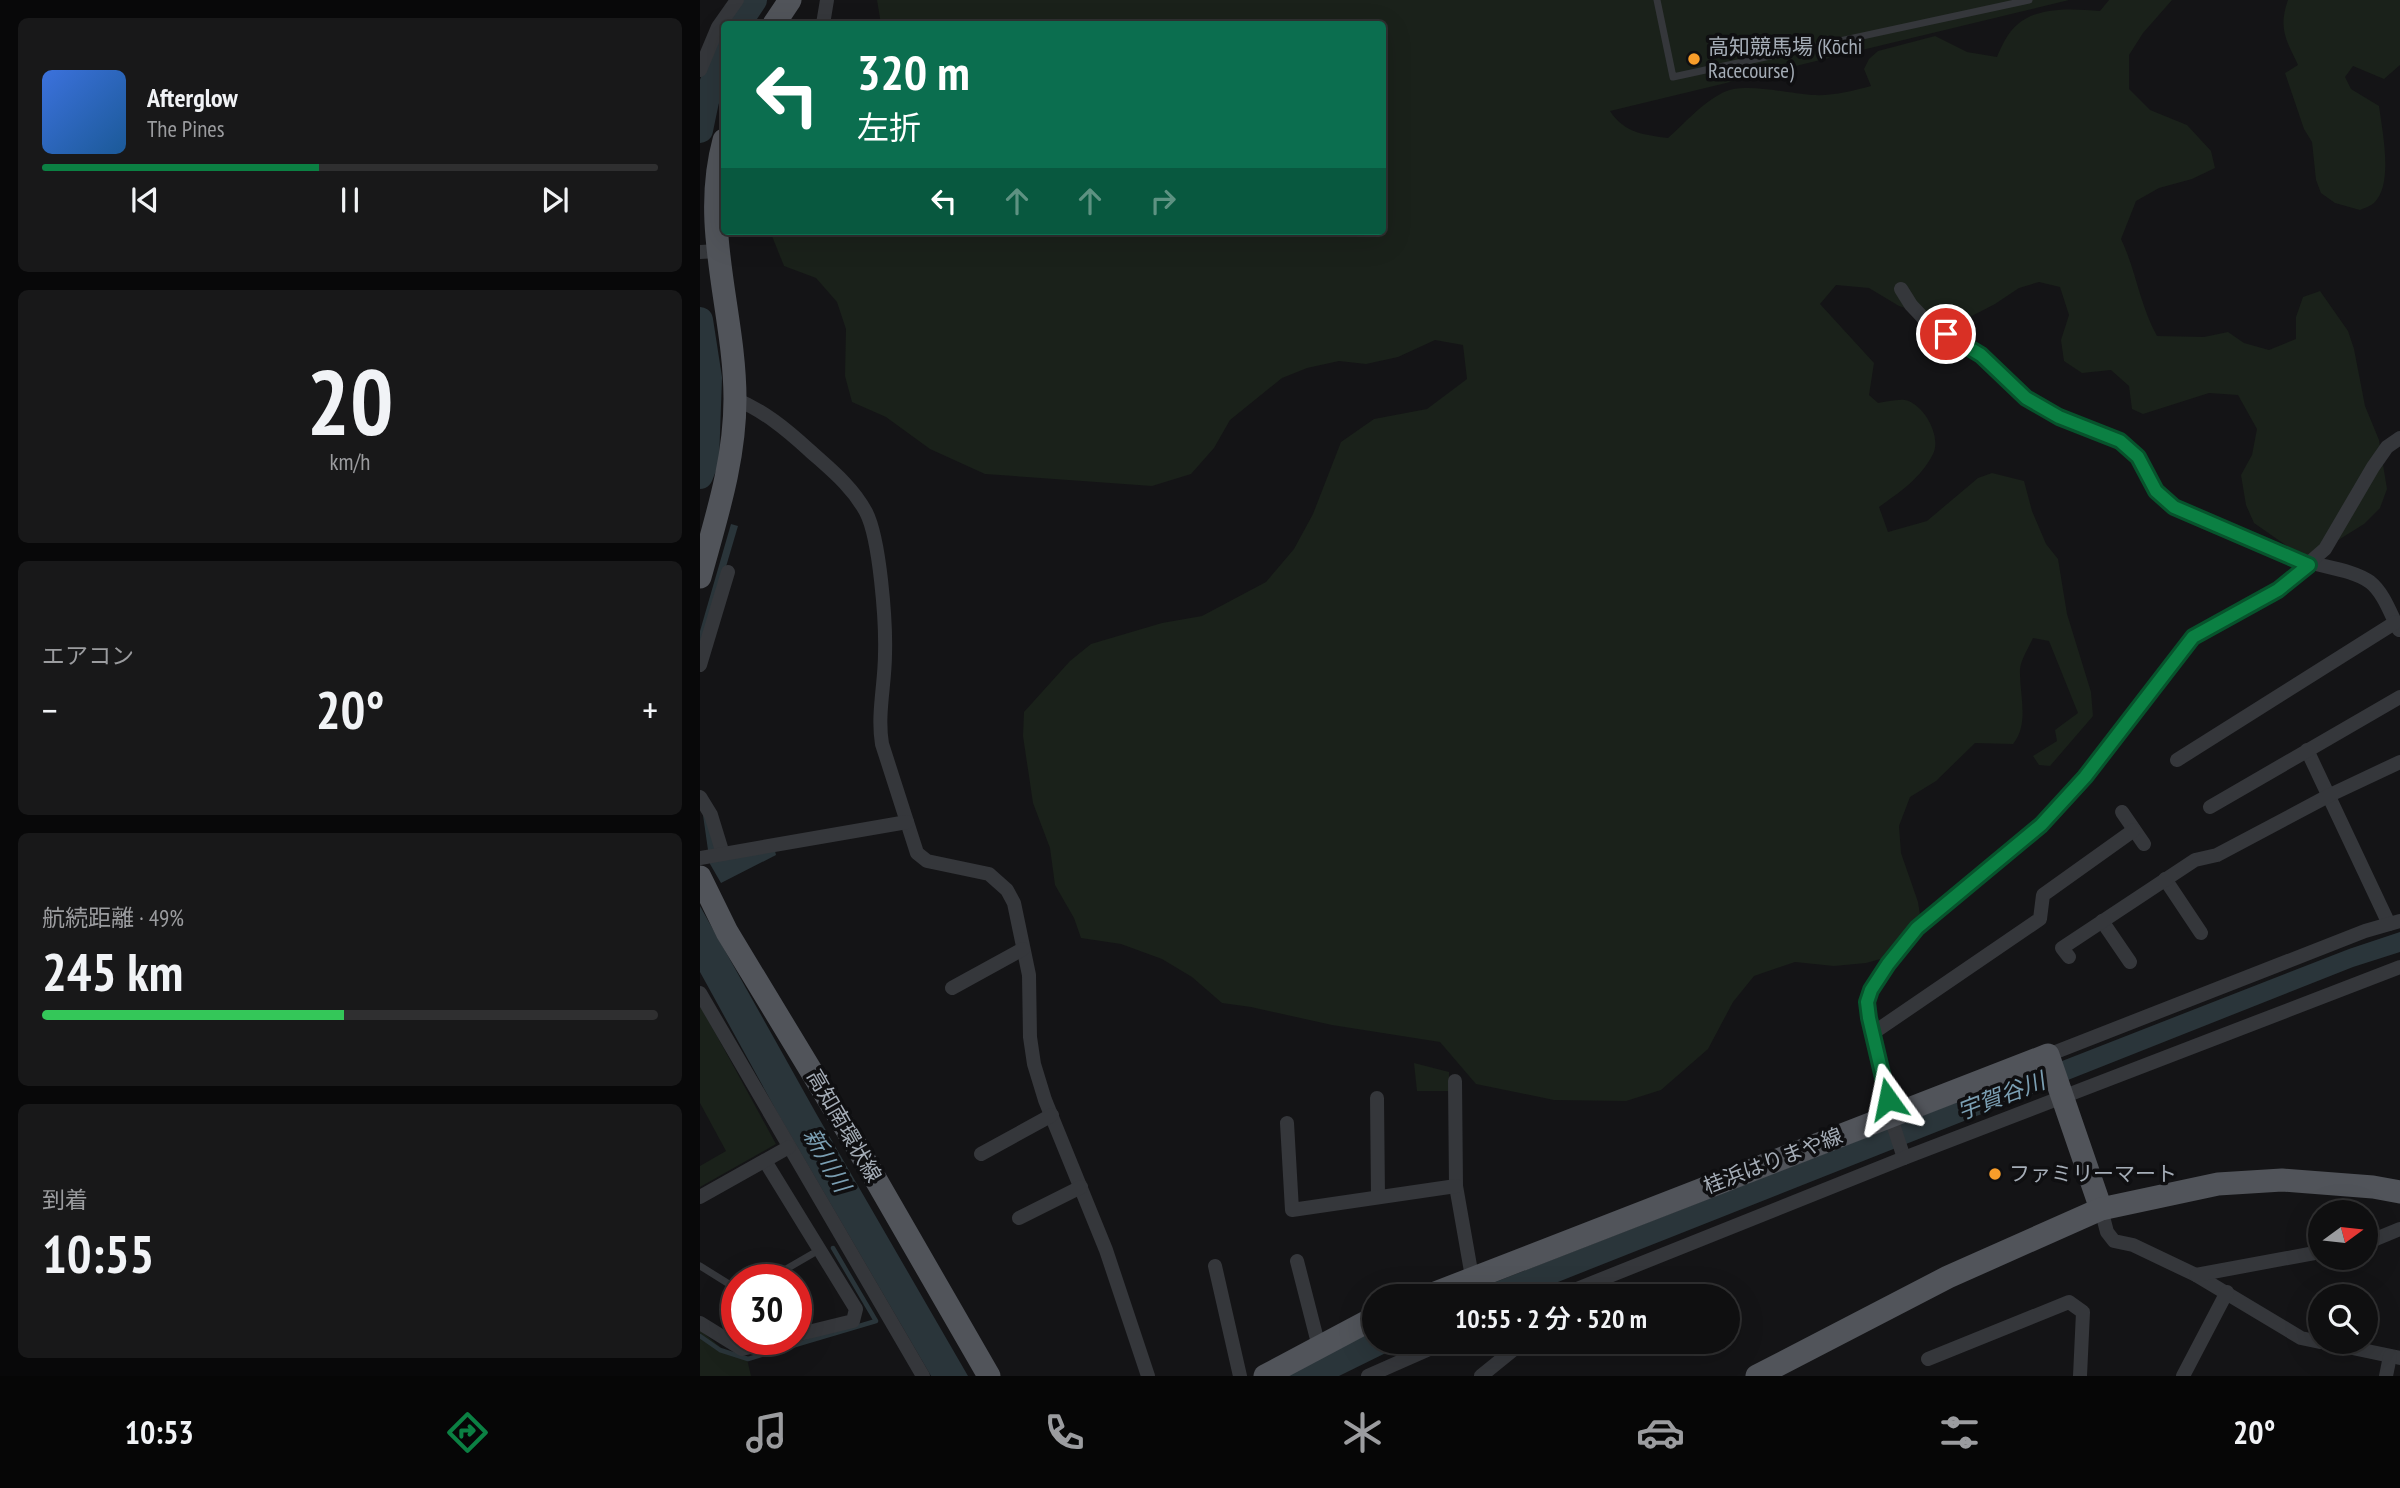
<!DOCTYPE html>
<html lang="ja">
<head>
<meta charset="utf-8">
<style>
  body { margin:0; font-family:"PT Sans Narrow","Noto Sans JP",sans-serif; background:#181819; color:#f1f3f6; height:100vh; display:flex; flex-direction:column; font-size:26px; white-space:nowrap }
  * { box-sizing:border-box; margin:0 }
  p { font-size:23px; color:#9b9c9f }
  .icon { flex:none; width:38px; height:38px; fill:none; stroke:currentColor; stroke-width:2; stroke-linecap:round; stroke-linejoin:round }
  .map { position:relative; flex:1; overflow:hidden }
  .sheet { display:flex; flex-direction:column; gap:18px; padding:18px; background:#080809; width:700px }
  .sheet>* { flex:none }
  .guide { position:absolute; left:21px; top:21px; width:665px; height:214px; border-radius:7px; box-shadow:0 7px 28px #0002,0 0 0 2px #2f2f30; background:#0b6e4f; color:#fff; overflow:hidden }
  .needle { width:46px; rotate:75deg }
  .fabs { position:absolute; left:1608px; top:1200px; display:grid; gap:14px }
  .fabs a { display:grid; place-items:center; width:70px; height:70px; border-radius:50%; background:#0f0f10; box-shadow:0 7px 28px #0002,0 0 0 2px #2f2f30; font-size:35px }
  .speed { position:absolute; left:21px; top:1264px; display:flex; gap:14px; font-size:35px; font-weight:700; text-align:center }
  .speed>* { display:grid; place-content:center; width:91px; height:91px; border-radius:50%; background:#0f0f10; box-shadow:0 7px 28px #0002,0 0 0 2px #2f2f30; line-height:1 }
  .speed .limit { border:10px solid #d22; background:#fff; color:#111 }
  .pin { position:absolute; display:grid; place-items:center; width:60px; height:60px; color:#fff; margin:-30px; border:4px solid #fff; border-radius:50%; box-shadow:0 2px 7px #0007 }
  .me { position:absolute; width:77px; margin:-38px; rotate:348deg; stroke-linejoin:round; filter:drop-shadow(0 0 5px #0008) }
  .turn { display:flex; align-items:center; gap:24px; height:147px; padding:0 21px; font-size:32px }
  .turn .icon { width:91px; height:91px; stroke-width:2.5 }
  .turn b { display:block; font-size:49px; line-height:60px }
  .lanes { display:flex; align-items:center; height:66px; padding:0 21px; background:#0003; justify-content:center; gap:35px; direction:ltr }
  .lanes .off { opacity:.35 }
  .big { font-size:52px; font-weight:600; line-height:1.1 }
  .sheet .widget { flex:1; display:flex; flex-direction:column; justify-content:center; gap:10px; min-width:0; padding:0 24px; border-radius:10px; background:#181819 }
  .sheet .dial { align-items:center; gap:0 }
  .dial b { font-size:91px; line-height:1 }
  .song { display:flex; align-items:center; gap:21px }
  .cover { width:84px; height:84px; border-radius:10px; background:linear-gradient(135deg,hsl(220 70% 55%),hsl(210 70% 35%)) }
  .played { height:7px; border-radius:4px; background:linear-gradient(90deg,#0b8043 45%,#2f2f30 45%) }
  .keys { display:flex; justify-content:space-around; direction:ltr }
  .heat { display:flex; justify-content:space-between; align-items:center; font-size:38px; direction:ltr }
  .charge { height:10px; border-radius:5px; background:linear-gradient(90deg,#34c759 49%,#2f2f30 0) }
  .trip { position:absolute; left:662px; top:1284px; width:378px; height:70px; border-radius:35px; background:#0f0f10; box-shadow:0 7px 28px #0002,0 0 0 2px #2f2f30; font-weight:600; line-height:70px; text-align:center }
  .tabs { display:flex; height:112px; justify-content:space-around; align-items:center; background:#060606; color:#9b9c9f }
  .tabs .icon { width:49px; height:49px }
  .tabs .on { color:#0b8043 }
  .tabs b { font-size:32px; color:#f1f3f6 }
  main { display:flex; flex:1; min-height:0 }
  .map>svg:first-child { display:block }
  .green { fill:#1a211a }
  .water { fill:#2a353a }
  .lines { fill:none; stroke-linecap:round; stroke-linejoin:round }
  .stream { stroke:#2a353a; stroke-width:4.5 }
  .river { stroke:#2a353a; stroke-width:26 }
  .service { stroke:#35373b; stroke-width:7 }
  .minor { stroke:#35373b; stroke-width:14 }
  .primary { stroke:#51545a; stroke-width:23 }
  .route-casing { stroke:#07532c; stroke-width:18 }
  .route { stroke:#0b8043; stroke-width:12 }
  .poi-dot { fill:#f89d2a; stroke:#0f0f11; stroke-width:2.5 }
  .labels { text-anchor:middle; stroke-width:7; stroke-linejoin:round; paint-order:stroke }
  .poi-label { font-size:21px; fill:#a5adb7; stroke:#0f0f11; text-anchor:start }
  .street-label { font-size:21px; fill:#a5adb7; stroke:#0f0f11 }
  .water-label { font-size:23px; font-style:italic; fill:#7b9fb3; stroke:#0f0f11 }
</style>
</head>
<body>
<main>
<section class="sheet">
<div class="widget">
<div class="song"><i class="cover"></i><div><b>Afterglow</b><p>The Pines</p></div></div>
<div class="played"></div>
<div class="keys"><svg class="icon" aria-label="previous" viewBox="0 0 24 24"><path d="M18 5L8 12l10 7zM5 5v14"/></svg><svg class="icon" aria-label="pause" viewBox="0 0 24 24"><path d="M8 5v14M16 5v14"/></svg><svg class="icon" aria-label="next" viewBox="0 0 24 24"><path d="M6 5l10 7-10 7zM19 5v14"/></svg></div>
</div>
<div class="widget dial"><b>20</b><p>km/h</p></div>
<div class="widget"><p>エアコン</p>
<div class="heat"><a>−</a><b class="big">20°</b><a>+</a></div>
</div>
<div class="widget"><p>航続距離 · 49%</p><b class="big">245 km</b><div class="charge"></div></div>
<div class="widget"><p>到着</p><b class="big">10:55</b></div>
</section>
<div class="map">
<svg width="1700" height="1376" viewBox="0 0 1700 1376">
  <rect width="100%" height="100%" fill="#141416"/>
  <g class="green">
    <path d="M177,0H1369L910,111C924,133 945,135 968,138C985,123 1001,104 1022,93C1044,81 1088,94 1113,95C1133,96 1152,91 1171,86L1164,69L1169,59L1178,51L1235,36L1267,52L1297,57C1302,45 1308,32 1318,24C1339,6 1375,9 1400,11L1409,0H1472L1443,33L1429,55V89L1450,110L1487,125L1511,151L1515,168L1492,179L1459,188L1436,201L1421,239C1436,270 1440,306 1457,336L1504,337L1528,332L1544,343L1569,350L1596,339V317L1603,297L1620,291L1648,331L1654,349L1665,406L1679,440L1687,489L1680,508L1664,524L1611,557L1587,546L1554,523L1546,505L1541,475L1552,455L1557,429L1538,395L1509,393L1443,414L1432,409L1429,386L1411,370L1382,373L1364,361L1361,340L1369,315L1360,287L1339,282L1319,288L1295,304L1266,319L1228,315L1199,306L1169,288L1136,285L1120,304L1174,363L1169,395L1178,403C1186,402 1197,399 1205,400C1224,404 1242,437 1233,454C1221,478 1200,492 1179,507L1188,532L1227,521L1278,478L1292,473L1324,481L1332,511L1346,544L1358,559L1367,614L1391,692L1393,716L1350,766L1339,765L1333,756L1357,741L1355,730L1378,713L1349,641L1333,638C1329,647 1321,659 1320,669C1319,693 1330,724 1313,744L1275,743L1236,781L1210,797L1199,826L1201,853L1218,902L1223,933L1202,953L1166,963L1134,966L1095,962L1054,976L1033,1002L1008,1049L961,1090L926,1101L854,1100L776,1084L740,1042L632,1025L551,1007L522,1003L492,977L462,959L421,944L381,938L374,918L355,885L350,848L333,803L323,736L324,712L370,661L391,644L462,623L502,616L566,582L594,549L613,514L641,442L674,419L727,409L767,379L763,345L735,340L698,357L666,364L639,361L607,368L582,378L530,420L514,448L491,474L452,486L285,474L230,449L186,417L152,402L145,376L146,329L137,302L116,278L84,266L70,231H682V24H181Z"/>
    <path d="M1588,0H1700V65L1684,79L1653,66L1645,77L1651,89L1679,106C1682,130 1694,184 1674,203C1671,206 1664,208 1660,210L1635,203L1621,193L1616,180L1612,142L1604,129L1585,73L1598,65C1586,40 1578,28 1588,0Z"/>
    <polygon points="0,1005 76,1144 0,1187 0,1166 26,1151 0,1103"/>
    <polygon points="714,1063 749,1072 749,1091 717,1091"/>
    <polygon points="0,1330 26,1352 47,1359 51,1376 0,1376"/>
  </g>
  <g class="water">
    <polygon points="31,524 38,526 0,655 0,631"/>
    <polygon points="6,814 17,848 75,851 76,855 21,883 10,864 3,815"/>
    <polygon points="0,906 117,1115 268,1376 231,1376 77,1112 0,972"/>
    <polygon points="1700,932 1700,952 1653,967 820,1297 757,1297 1649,949"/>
    <polygon points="674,1330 674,1342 708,1342 639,1376 586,1376"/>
  </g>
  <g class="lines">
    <polyline class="stream" points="0,1336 20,1350 48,1359 176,1321 133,1248"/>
    <g class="river">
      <polyline points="38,24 54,0"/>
      <polyline points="0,130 6,101 24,52"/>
      <polyline points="0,320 9,378 6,461 0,476"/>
    </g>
    <g class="service">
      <polyline points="957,0 973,77 1329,0"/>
      <polyline points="0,1266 37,1289"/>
      <polyline points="69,1279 119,1250"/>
    </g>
    <g class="minor">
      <polyline points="123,24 127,0"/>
      <polyline points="0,70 18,27 37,0"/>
      <polyline points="0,252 17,251"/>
      <polyline points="1201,289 1211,305 1229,324 1281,355 1326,398 1359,417 1420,441 1438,457 1456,491 1474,507 1609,565"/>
      <path d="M35,399C63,410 86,429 109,450C130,469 152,486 166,512C180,539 186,622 185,654C185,684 177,714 182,744L217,853L227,861L289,874L307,890L314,903L329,975L330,1037L334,1064L345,1100L406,1250L448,1376"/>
      <path d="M1612,563C1630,568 1655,571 1670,582C1684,593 1691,615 1699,630"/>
      <polyline points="0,665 28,572"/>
      <polyline points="1607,750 1689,924"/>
      <polyline points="1477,760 1696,622"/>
      <polyline points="0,797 11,815 23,854"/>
      <polyline points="1510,807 1700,697"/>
      <polyline points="1422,812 1444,844"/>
      <polyline points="0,858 207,822"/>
      <polyline points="1465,879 1501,933"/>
      <polyline points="1402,921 1430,962"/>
      <polyline points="1369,957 1362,948 1495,860 1517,855 1630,795 1700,762"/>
      <polyline points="252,988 323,949"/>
      <polyline points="0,993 223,1376"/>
      <polyline points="1173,1033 1340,919 1343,895 1434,830"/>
      <polyline points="1348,1055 1665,931 1700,921"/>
      <polyline points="755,1081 756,1186 772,1277"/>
      <polyline points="677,1098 678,1197"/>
      <polyline points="587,1123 592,1210 756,1186"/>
      <polyline points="281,1154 352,1115"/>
      <polyline points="1204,1158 1190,1115 1186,1083 1169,1018 1167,1002 1171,990 1188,964 1217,928 1341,825 1385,777 1493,637 1578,590 1625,549 1673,467 1687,447 1700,438"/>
      <polyline points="65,1161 156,1309 153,1321 96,1335"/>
      <polyline points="0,1197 89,1147"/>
      <polyline points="1401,1209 1407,1232 1414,1241 1433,1245 1496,1275 1601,1338 1620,1342"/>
      <polyline points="319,1218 381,1187"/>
      <polyline points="1666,1243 1700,1229"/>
      <polyline points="597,1261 619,1347"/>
      <polyline points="515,1266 540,1376"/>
      <polyline points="1496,1275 1620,1252"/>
      <polyline points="857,1297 1204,1158 1700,967"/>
      <polyline points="0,1323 42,1349 83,1339"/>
      <polyline points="1624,1342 1700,1358"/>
      <polyline points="1228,1359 1369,1302 1383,1312 1380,1376"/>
      <polyline points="668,1376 745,1342"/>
      <polyline points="781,1376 823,1342"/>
      <polyline points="1483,1376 1527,1292"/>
      <polyline points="1686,1376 1690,1356"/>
    </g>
    <g class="primary">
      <polyline points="74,24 90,0"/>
      <path d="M0,577C16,518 35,461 35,399C35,312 0,227 24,140"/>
      <polyline points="0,877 27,932 153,1140 289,1376"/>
      <polyline points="725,1297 1348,1055 1401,1209"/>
      <polyline points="565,1376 674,1318"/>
      <polyline points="1057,1376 1248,1277 1401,1209 1518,1184 1582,1180 1673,1187 1700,1192"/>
    </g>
  </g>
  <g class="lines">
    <defs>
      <polyline id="route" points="1188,1099 1169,1018 1167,1002 1171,990 1188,964 1217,928 1341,825 1385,777 1493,637 1578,590 1609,565 1474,507 1456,491 1438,457 1420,441 1359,417 1326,398 1281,355 1246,334"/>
    </defs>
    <use href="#route" class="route-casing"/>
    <use href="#route" class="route"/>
  </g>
  <g class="poi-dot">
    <circle cx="994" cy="59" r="7"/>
    <circle cx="1295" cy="1174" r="7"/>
  </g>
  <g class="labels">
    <g class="poi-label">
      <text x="1008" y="54">高知競馬場 (Kōchi<tspan x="1008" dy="24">Racecourse)</tspan></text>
      <text x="1309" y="1181">ファミリーマート</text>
    </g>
    <g class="street-label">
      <text transform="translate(144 1126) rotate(60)" y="7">高知南環状線</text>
      <text transform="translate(1073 1161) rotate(-21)" y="7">桂浜はりまや線</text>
    </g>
    <g class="water-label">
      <text transform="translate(1301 1096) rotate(-21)" y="8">宇賀谷川</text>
      <text transform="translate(127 1160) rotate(60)" y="8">新川川</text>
    </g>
  </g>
</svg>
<div class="fabs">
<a><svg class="needle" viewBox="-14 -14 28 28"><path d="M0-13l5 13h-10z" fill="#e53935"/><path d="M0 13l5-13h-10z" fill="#9b9c9f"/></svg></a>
<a><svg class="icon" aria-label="search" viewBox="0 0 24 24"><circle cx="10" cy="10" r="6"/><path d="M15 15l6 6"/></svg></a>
</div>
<div class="speed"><div class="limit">30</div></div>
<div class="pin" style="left:1246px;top:334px;background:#d93025"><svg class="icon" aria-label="arrive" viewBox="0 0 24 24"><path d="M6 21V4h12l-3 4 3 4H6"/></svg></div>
<svg class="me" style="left:1188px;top:1099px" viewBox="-20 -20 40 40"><path d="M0-17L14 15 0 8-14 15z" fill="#0b8043" stroke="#fff" stroke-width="4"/></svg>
<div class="trip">10:55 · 2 分 · 520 m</div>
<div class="guide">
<div class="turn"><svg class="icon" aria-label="left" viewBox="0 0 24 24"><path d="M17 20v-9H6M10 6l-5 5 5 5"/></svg><div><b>320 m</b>左折</div></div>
<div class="lanes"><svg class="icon" aria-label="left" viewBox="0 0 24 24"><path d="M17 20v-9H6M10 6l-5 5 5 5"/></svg><svg class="icon off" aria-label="ahead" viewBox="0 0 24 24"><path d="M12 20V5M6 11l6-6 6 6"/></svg><svg class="icon off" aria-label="ahead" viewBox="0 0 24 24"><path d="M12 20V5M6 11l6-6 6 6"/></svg><svg class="icon off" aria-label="right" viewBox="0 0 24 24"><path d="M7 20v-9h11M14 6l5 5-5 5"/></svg></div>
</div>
</div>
</main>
<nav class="tabs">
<b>10:53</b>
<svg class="icon on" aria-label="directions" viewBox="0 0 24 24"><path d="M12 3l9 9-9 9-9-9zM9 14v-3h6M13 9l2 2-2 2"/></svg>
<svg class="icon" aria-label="music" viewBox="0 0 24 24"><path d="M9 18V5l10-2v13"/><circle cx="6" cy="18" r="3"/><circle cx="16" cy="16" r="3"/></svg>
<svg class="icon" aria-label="phone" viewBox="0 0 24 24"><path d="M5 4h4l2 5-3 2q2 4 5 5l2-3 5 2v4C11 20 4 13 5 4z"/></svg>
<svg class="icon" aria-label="climate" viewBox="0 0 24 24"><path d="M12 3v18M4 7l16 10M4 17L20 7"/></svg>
<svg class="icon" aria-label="car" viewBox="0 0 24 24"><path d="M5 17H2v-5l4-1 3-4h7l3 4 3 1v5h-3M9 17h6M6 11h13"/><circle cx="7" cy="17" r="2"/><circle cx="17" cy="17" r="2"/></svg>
<svg class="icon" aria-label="filters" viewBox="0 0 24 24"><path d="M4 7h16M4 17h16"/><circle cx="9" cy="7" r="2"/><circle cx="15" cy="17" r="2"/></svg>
<b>20°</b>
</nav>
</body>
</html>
